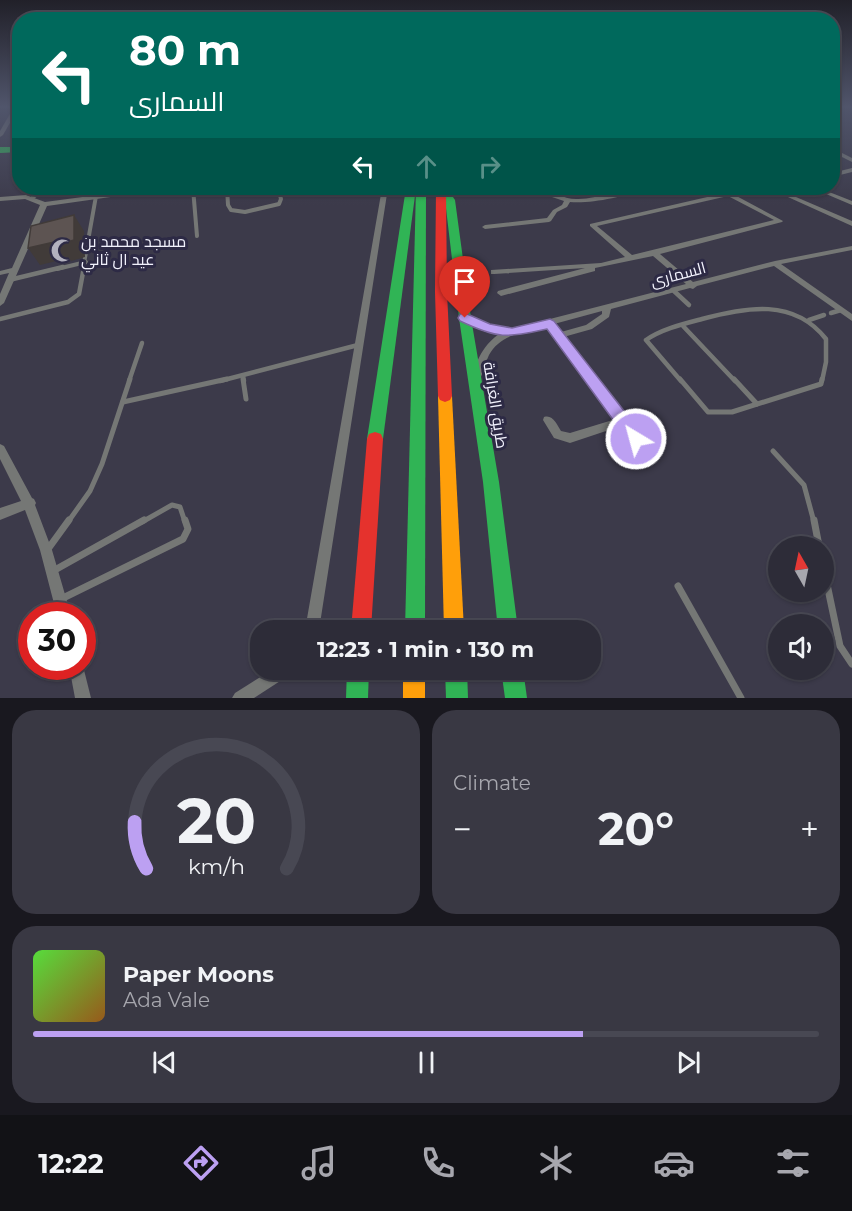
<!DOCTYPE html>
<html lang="en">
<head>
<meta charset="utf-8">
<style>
  body { margin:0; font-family:Montserrat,Cairo,sans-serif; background:#393843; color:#f1f3f6; height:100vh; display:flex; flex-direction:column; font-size:22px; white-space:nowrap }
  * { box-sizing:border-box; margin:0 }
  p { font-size:20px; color:#a7a7ae }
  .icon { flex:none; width:33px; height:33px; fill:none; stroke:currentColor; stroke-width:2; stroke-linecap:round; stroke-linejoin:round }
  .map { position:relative; height:698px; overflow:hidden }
  .side { display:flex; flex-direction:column; gap:12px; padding:12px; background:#19181f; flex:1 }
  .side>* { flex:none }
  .hud { position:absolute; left:12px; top:12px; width:828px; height:183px; border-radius:24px; box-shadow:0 2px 4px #0004,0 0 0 2px #484853; background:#00695c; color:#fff; overflow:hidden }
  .needle { width:39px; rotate:351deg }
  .fabs { position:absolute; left:768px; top:536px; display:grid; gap:12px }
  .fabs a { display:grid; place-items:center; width:66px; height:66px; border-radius:50%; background:#2d2c38; box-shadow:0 2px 4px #0004,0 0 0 2px #484853; font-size:30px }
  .speed { position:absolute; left:18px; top:602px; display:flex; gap:12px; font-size:30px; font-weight:700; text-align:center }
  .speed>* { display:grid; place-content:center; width:78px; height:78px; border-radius:50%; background:#2d2c38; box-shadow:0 2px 4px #0004,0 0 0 2px #484853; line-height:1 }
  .speed .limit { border:9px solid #d22; background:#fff; color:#111 }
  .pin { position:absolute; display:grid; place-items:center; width:51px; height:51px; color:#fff; margin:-62px -26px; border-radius:50% 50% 50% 0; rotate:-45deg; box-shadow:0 0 6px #0007 }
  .pin .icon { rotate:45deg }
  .me { position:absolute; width:66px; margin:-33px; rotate:323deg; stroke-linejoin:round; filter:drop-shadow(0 0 4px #0008) }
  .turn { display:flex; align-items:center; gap:21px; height:126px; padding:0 18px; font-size:27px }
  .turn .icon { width:78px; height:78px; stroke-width:2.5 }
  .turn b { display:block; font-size:42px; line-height:51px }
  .lanes { display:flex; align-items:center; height:57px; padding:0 18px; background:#0003; justify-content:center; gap:30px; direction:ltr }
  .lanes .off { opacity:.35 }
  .big { font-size:45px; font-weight:700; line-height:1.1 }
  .side .tile { flex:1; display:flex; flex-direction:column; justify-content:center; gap:9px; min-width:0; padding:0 21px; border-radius:24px; background:#393843 }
  .side .dial { align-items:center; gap:0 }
  .dial svg { height:156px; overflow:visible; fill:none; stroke:#484853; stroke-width:7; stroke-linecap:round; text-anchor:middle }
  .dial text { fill:#f1f3f6; stroke:none }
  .song { display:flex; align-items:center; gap:18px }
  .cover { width:72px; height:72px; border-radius:9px; background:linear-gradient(135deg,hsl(110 70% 55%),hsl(30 70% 35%)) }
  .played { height:6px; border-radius:3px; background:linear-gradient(90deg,#bca0f2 70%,#484853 70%) }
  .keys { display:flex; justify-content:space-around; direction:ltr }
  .heat { display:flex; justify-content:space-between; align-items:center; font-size:33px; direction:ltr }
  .side .tiles { flex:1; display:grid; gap:12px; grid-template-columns:1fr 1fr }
  .tile:last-child { grid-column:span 2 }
  .trip { position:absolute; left:250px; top:620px; width:351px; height:60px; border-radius:24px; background:#2d2c38; box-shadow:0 2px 4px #0004,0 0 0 2px #484853; font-weight:700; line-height:60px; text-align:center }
  .menu { display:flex; height:96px; justify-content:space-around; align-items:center; background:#121216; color:#a7a7ae }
  .menu .icon { width:42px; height:42px }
  .menu .on { color:#bca0f2 }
  .menu b { font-size:27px; color:#f1f3f6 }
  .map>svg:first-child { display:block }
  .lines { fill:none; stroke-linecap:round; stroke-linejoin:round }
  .lane-far3 { stroke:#757775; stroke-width:4 }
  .lane-far2 { stroke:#757775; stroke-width:4.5 }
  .lane-far1 { stroke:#757775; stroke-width:5 }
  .lane { stroke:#757775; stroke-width:7 }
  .street { fill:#757775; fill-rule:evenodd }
  .fast { fill:#30b455; fill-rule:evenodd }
  .slow { fill:#ff9f0a; fill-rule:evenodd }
  .jam { fill:#e5322d; fill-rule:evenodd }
  .shaded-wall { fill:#413b39 }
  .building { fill:#5d5452; stroke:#413b39; stroke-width:1.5 }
  .route { fill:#bca0f2; stroke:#7a689d; stroke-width:1.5 }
  .labels { text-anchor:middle; stroke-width:6; stroke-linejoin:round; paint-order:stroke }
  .poi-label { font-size:16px; fill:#f1f1fc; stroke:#2d2a45; text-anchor:start }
  .street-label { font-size:16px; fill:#f1f1fc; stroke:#2d2a45 }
</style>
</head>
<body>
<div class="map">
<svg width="852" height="698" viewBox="0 0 852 698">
  <rect width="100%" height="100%" fill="#3c3a4a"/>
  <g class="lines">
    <g class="lane-far3">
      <polyline points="193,188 197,236"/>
      <polyline points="227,188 228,205 231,210 245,212 279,204 281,199 278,188"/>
      <polyline points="32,198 45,188"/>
      <polyline points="57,269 86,262"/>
      <polyline points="83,269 96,196"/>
    </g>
    <g class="lane-far2">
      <polyline points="9,280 63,267"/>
      <polyline points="674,291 689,305"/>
      <polyline points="831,313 841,310"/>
      <polyline points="0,319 68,302 79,294 84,267"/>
      <polyline points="809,320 824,315"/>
      <polyline points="683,326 735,381"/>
      <polyline points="243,376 244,381"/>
      <polyline points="129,381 142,343"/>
      <polyline points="220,381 358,345"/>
      <path d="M681,381L646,340C662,329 683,324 702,319C746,307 794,298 826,339V362L822,381"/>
    </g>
    <g class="lane-far1">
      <polyline points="243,379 246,399"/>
      <polyline points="680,379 708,412 732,412 821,384 822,379"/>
      <polyline points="734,379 757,404"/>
      <polyline points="123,402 227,379"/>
      <polyline points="773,451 804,485 814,522"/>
      <polyline points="68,522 90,491 102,464 130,379"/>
      <polyline points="142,522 172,505 180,507 185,522"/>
    </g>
    <g class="lane">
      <polyline points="814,520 819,546"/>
      <polyline points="48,549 69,520"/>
      <polyline points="824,570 840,646 852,664"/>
      <polyline points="53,571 144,520"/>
      <polyline points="678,586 741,698"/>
      <polyline points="61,599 183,539 188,529 185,520"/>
    </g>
    <g class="street">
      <polygon points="14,107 19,107 3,135 0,137 0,131"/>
      <polygon points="832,107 836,107 832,109"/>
      <polygon points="832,148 852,158 852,162 832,152"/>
      <polygon points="852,168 852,172 832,177 832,173"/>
      <polygon points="150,188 163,188 160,190 47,206 4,303 0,306 0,294 9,273 0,275 0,271 12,268 40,205 25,199 0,201 0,197 26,195 45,202"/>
      <polygon points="386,188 392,188 387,194 319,630 305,630 381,194"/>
      <path d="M540,188C548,187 550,191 557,194C563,197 570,199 576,199C599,200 621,186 643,188C626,197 589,204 570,202L567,207L557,212L551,221L549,222L485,229L482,227L485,225L547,218L553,210L562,205L564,201L552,197Z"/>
      <polygon points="768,188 775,188 852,221 852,226"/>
      <polygon points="812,188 819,188 852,201 852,205"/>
      <path d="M729,192L783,221L782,222L660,254L693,282L775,261L852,246V250L781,264L852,314V321L774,266L697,286L693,289L690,288L611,309L609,317L592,329L567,336L566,338L654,454L655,457L654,460L650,462L646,460L621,426L570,443L554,438L543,420L544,417C553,414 557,425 561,431L570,433L616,419L547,326C527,331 500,334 489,355C485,363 483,373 479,382H473L471,379C477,360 483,344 501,333L485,330L462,320L461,318L462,316H468L490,325L511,329L686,284L653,256L595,268V271L501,296L497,293L498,291L585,268L494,274H491V270L601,263L625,257L590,226V224ZM728,196L774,220L632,255L597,226ZM602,311V314L586,325L561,332L554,324Z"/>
      <polygon points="0,444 4,446 32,498 34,499 36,503 35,505 52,550 71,615 57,615 40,550 25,510 0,520 0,508 21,501 0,459"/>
      <polygon points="82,664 83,666 91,698 75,698 69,666 82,666"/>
      <polygon points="273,669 293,669 291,674 254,698 232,698 235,693"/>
    </g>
    <g class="fast">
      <polygon points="0,147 20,147 20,152 0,153"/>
      <polygon points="406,188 416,188 383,439 381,444 375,446 369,444 367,439"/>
      <polygon points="416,188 426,188 425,630 405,630"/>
      <polygon points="439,188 447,188 455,200 471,318 499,482 518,630 498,630 483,482 459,318 445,200"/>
      <polygon points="347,669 369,669 368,698 346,698"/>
      <polygon points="445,669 467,669 468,698 446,698"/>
      <polygon points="501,669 523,669 527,698 505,698"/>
    </g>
    <g class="slow">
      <polygon points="445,390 450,392 452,396 464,630 444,630 438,396 440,392"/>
      <rect x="403" y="669" width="22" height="29"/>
    </g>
    <g class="jam">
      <polygon points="436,188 446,188 447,292 452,396 450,400 445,402 440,400 438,396 435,292"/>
      <polygon points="375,432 381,434 383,439 371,630 351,630 367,439 369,434"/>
    </g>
  </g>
  <polygon class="shaded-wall" points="74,215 84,231 85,257 71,261 69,258 40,265 28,248"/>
  <polygon class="building" points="74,215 74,240 60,244 59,241 28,248 31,226"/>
  <linearGradient id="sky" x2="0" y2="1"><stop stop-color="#212029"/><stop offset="0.52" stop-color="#50556b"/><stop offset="1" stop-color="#50556b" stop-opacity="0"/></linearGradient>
  <rect width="852" height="205" fill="url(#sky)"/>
  <path class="route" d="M465,313L490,324L512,328L550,319L554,321L642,434L644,439L642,443L636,445L630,443L547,329C506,338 498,339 460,321L458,318L460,314Z"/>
  <defs>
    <symbol id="mosque-bare" viewBox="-9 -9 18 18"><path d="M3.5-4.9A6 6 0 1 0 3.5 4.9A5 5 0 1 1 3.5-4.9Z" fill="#b2b1be" stroke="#2d2a45" stroke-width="2.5" paint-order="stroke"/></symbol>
  </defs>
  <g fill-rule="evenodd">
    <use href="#mosque-bare" x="46" y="234" width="33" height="33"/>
  </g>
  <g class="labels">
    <g class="poi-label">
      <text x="81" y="247">مسجد محمد بن<tspan x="81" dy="18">عيد ال ثاني</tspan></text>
    </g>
    <g class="street-label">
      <text transform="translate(678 274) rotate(-15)" y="6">السمارى</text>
      <text transform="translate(496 405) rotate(81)" y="6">طريق الغرافة</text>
    </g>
  </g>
</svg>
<div class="fabs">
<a><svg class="needle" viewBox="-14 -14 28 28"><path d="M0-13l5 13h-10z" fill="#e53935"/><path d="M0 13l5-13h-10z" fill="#a7a7ae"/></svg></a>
<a><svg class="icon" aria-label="sound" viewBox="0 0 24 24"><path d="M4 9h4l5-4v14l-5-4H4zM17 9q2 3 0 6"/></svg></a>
</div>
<div class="speed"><div class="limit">30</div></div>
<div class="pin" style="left:465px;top:318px;background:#d93025"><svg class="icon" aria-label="arrive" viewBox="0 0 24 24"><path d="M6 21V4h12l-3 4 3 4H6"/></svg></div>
<svg class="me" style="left:636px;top:439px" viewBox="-20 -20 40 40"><circle r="17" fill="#bca0f2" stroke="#fff" stroke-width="3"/><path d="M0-11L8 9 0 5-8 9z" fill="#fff"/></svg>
<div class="trip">12:23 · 1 min · 130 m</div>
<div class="hud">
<div class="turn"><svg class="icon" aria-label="left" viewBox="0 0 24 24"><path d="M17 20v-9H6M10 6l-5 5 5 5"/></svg><div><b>80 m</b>السمارى</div></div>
<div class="lanes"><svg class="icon" aria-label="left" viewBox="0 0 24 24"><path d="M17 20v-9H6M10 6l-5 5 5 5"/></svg><svg class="icon off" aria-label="ahead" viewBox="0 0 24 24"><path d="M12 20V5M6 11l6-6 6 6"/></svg><svg class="icon off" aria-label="right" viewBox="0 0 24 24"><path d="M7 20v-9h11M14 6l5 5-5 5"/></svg></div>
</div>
</div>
<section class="side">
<div class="tiles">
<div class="tile dial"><svg viewBox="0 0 100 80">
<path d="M14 69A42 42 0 1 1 86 69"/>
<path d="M14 69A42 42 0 0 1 8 45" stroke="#bca0f2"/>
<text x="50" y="56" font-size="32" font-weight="700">20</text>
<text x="50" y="72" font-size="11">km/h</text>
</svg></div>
<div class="tile"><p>Climate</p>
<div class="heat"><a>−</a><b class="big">20°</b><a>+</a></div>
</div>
<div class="tile">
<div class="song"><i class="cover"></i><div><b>Paper Moons</b><p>Ada Vale</p></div></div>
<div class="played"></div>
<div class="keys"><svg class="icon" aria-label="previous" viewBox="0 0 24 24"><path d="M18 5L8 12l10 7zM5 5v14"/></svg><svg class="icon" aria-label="pause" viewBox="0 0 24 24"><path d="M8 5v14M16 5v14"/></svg><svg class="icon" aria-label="next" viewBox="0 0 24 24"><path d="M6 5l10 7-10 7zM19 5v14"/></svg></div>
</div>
</div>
</section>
<nav class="menu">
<b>12:22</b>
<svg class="icon on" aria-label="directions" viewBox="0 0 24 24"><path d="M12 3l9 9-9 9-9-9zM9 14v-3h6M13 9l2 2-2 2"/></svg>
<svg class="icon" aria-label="music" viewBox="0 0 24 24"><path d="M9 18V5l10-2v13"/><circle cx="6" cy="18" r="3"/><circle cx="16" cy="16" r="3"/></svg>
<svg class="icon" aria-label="phone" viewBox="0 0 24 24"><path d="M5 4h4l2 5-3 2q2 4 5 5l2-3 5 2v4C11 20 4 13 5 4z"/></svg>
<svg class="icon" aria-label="climate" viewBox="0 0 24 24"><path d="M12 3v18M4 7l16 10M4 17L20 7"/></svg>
<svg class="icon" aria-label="car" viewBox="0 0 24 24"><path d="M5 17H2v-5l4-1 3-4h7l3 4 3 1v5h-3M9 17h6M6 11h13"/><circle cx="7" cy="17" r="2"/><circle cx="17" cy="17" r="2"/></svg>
<svg class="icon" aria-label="filters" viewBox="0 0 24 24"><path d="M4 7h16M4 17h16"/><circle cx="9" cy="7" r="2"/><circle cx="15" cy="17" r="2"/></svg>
</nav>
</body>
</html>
